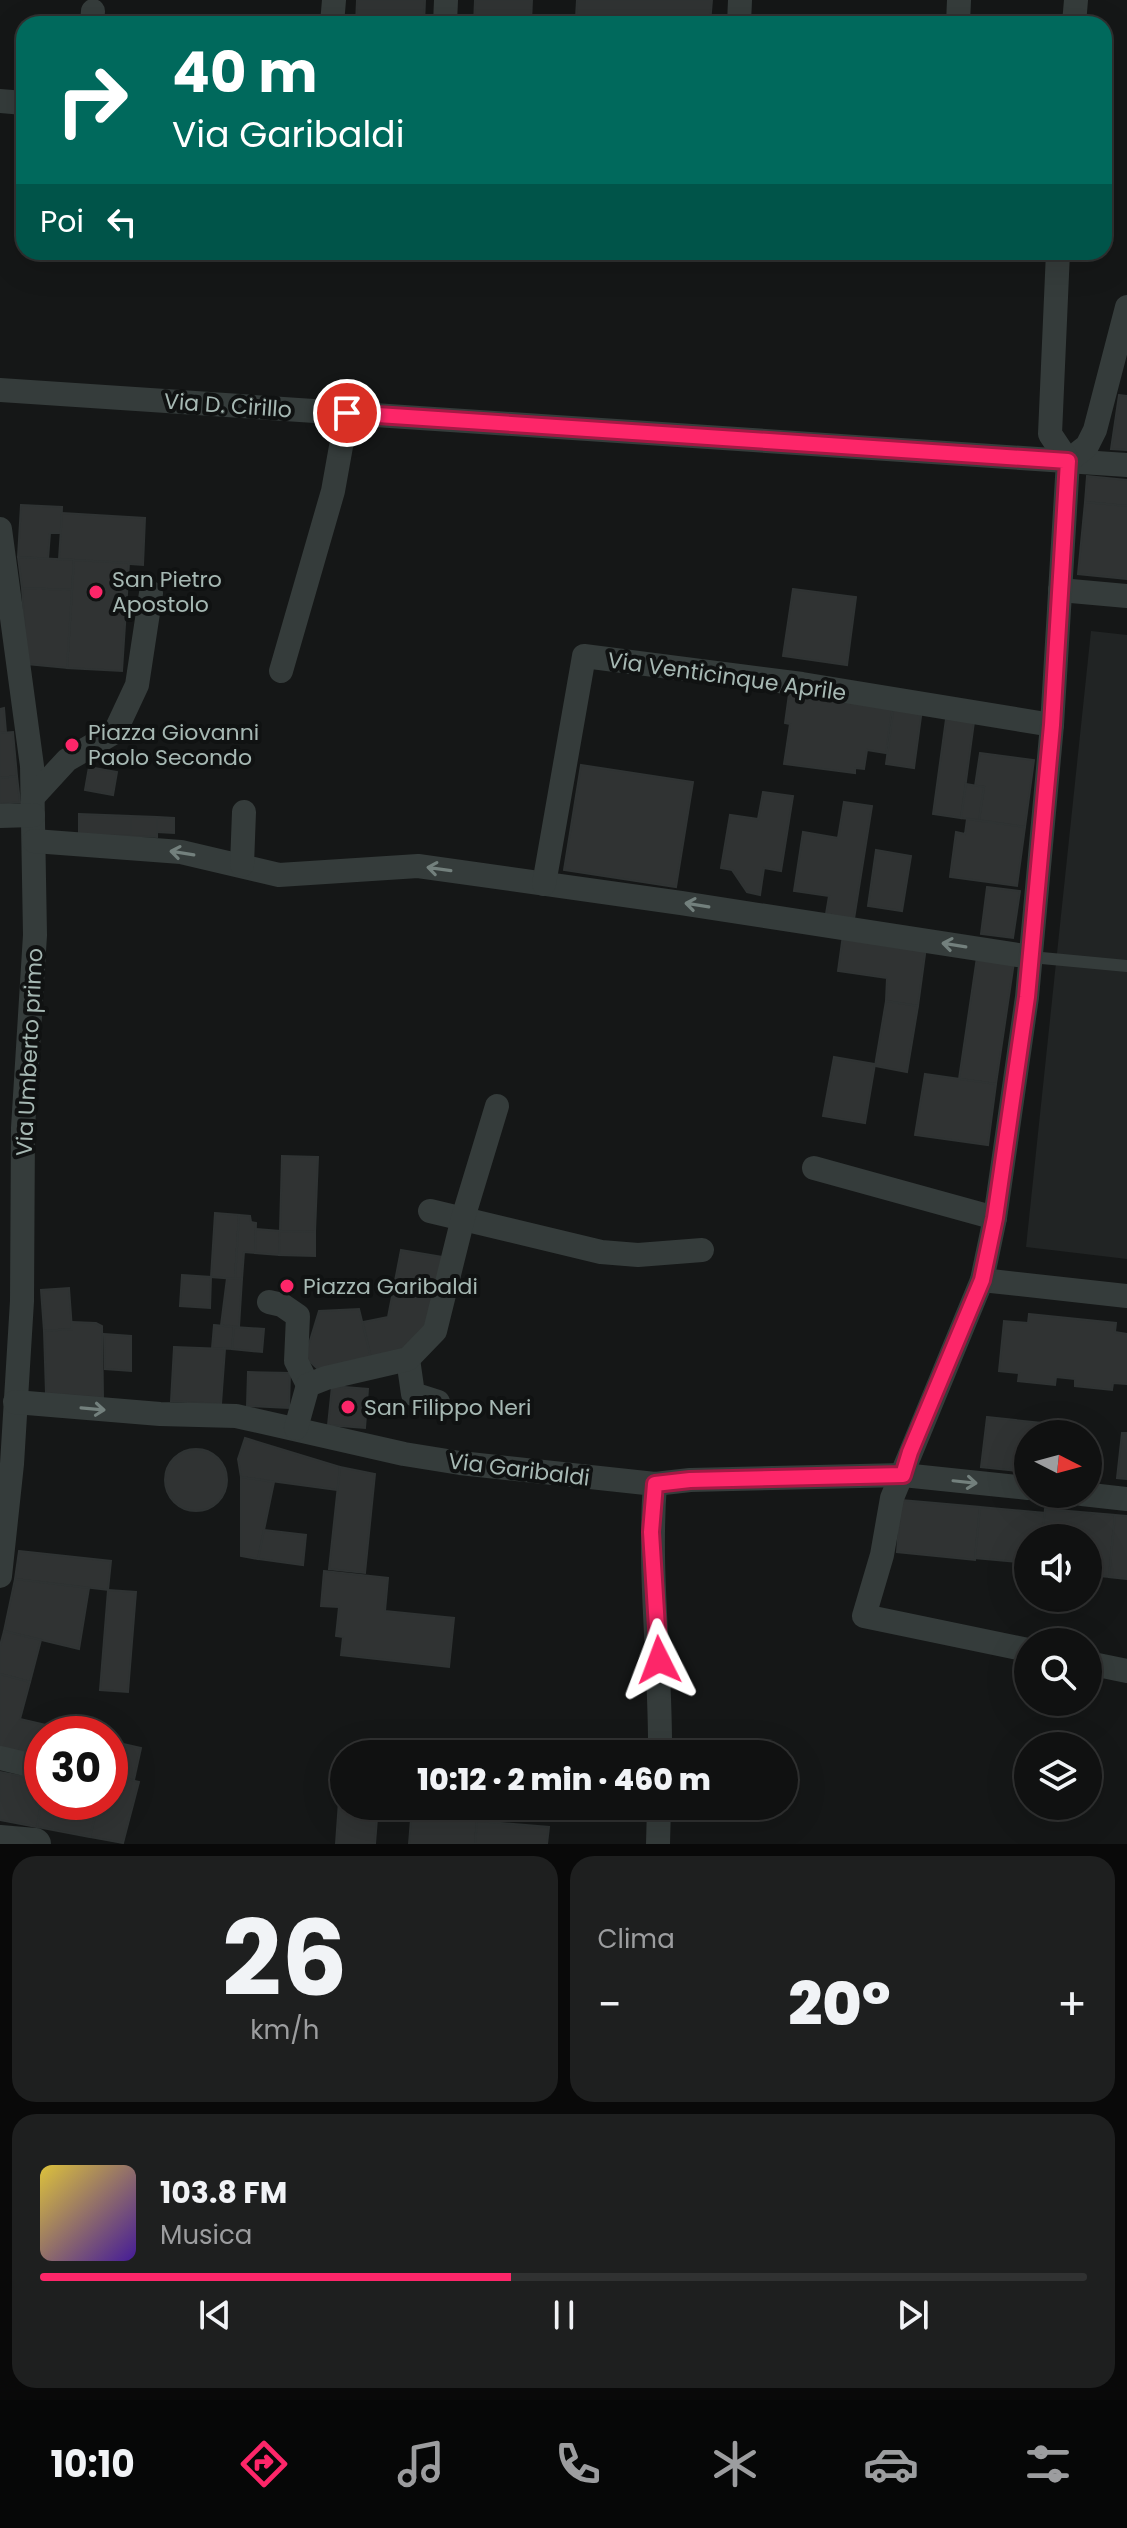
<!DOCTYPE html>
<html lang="it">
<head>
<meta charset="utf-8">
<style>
  body { margin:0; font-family:Poppins,sans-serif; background:#1e1f1f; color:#f1f3f6; height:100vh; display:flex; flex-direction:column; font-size:30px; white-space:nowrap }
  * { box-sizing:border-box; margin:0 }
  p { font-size:26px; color:#9c9d9f }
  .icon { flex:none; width:44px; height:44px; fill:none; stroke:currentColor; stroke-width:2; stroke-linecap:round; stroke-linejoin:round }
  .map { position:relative; height:1844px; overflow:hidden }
  .side { display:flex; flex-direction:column; gap:12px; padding:12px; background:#090909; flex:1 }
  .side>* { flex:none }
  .banner { position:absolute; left:16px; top:16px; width:1096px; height:244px; border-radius:24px; box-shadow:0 8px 32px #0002,0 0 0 2px #303131; background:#00695c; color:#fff; overflow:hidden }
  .needle { width:52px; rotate:96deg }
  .fabs { position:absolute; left:1014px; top:1420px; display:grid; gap:16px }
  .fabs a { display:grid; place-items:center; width:88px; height:88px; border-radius:50%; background:#101111; box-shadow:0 8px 32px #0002,0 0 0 2px #303131; font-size:40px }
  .speed { position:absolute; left:24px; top:1716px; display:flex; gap:16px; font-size:40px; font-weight:700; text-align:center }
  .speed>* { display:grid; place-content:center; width:104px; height:104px; border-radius:50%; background:#101111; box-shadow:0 8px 32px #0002,0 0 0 2px #303131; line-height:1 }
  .speed .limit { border:12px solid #d22; background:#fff; color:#111 }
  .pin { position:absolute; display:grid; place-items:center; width:68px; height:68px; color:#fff; margin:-34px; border:4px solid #fff; border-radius:50%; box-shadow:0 2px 8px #0007 }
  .me { position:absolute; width:88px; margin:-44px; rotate:357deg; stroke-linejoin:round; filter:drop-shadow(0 0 6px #0008) }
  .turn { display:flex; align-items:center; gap:28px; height:168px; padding:0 24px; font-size:36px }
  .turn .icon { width:104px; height:104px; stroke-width:2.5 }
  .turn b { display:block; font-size:56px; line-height:68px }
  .then { display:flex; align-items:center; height:76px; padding:0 24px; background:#0003; gap:16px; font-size:30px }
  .big { font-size:60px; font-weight:800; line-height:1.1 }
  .side .tile { flex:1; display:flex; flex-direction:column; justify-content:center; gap:12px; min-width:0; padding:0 28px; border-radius:24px; background:#1e1f1f }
  .side .dial { align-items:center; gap:0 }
  .dial b { font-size:104px; line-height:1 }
  .song { display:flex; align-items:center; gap:24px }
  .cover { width:96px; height:96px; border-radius:12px; background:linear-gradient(135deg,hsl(50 70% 55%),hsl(260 70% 35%)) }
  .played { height:8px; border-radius:4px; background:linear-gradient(90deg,#fd2669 45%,#303131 45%) }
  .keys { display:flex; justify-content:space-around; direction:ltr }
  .heat { display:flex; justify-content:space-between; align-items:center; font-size:44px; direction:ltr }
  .side .tiles { flex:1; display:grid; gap:12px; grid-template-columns:1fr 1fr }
  .tile:last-child { grid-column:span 2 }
  .trip { position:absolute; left:330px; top:1740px; width:468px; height:80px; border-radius:40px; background:#101111; box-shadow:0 8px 32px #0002,0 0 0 2px #303131; font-weight:800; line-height:80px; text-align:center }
  .tab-bar { display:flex; height:128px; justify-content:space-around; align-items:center; background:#060707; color:#9c9d9f }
  .tab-bar .icon { width:56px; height:56px }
  .tab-bar .active { color:#fd2669 }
  .tab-bar b { font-size:36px; color:#f1f3f6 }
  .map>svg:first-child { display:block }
  .built { fill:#212424 }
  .building { fill:#303333; stroke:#2f3333; stroke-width:2 }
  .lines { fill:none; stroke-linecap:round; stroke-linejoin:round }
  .service { stroke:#353c3b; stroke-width:12 }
  .minor { stroke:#353c3b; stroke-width:24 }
  .tertiary { stroke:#353c3b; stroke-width:32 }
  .oneway { stroke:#73807d }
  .route-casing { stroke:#a41944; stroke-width:20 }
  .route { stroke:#fd2669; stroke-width:14 }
  .poi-dot { fill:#fd2669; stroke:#101212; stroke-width:3 }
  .labels { text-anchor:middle; stroke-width:8; stroke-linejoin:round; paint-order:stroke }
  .street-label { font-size:22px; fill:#a6b8b3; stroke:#101212 }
  .poi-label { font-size:22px; fill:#a6b8b3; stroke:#101212; text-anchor:start }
</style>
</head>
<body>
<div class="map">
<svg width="1127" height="1844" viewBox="0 0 1127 1844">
  <rect width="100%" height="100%" fill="#151717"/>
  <polygon class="built" points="1091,631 1127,635 1127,1259 1026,1247"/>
  <g class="building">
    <polygon points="357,0 425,0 424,24 356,24"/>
    <polygon points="475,0 532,0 531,22 549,24 474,24"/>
    <polygon points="577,0 712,0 710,24 586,24 586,18 576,18"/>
    <polygon points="1119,395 1127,396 1127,450 1111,449"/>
    <polygon points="1087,476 1127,480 1127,506 1085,502"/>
    <polygon points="1085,502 1127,506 1127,579 1078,574"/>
    <polygon points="21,505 62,507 61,533 50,533 48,559 18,557"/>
    <polygon points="62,513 145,518 143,565 59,559"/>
    <polygon points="18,557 74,560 72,590 22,588"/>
    <polygon points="74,560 129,563 122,671 67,668"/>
    <polygon points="22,588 72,590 67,668 27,664"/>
    <polygon points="793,589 856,597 847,665 783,656"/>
    <polygon points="789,694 892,709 886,753 867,750 864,769 855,768 855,773 784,764 790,724 785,723"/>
    <polygon points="894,705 922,709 914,768 886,764"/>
    <polygon points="4,708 6,732 0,733 0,709"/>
    <polygon points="946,719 974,722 961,818 933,814"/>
    <polygon points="13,732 17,776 0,778 0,733"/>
    <polygon points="980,753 1034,760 1025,827 979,820 984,787 975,786"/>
    <polygon points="581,765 693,782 676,887 564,870"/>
    <polygon points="89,767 117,772 113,795 85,790"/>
    <polygon points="17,776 20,802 0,804 0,778"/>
    <polygon points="966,784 984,787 979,820 961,818"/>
    <polygon points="763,792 793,796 781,871 764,868 760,895 747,892 732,870 721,868 730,815 758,819"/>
    <polygon points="844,802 872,806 854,919 826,914 829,896 794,891 803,832 838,838"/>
    <polygon points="79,814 131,816 131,836 79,835"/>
    <polygon points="131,816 157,817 157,837 131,836"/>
    <polygon points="157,817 174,818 174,833 157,832"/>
    <polygon points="967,819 1025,827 1017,886 950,877 956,832 965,834"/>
    <polygon points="876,850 911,856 902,911 868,906"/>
    <polygon points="987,887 1020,891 1013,938 981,934"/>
    <polygon points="843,935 926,947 918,1006 886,1001 887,978 838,971"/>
    <polygon points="977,957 1014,962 996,1084 959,1079"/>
    <polygon points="886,1001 918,1006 907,1072 875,1066"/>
    <polygon points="834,1057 875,1064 865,1123 823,1116"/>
    <polygon points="925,1074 996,1084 988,1145 915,1135"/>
    <polygon points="282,1156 318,1157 315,1232 280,1231"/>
    <polygon points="215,1213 239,1215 235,1279 211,1277"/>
    <polygon points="239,1215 250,1216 251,1222 256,1223 255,1253 244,1252 242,1279 235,1279"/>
    <polygon points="256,1229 280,1231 279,1255 255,1253"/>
    <polygon points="280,1231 315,1232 315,1256 279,1255"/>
    <polygon points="401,1250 443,1257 430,1316 421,1334 407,1347 371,1358 363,1322 388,1317"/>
    <polygon points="182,1275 211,1277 210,1308 180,1306"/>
    <polygon points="227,1278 242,1279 239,1327 221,1325"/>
    <polygon points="69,1288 72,1329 44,1331 41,1290"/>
    <polygon points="359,1309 371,1358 321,1372 305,1357 319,1311"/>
    <polygon points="1029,1314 1116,1323 1115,1332 1127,1334 1127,1384 1113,1383 1112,1390 1075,1386 1075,1379 1056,1377 1055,1385 1018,1381 1019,1373 999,1371 1004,1321 1028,1323"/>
    <polygon points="72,1322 96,1323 102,1326 103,1398 46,1393 44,1331 72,1329"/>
    <polygon points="214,1325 234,1327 232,1349 212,1348"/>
    <polygon points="234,1327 264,1329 262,1352 232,1349"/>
    <polygon points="104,1334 131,1336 131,1371 105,1369"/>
    <polygon points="174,1347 225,1349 221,1404 171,1401"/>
    <polygon points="248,1372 290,1373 289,1408 247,1406"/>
    <polygon points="332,1386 368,1389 365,1428 328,1425"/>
    <polygon points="987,1417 1061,1425 1061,1434 1028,1434 1028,1472 981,1467"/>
    <polygon points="1122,1433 1127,1433 1127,1479 1117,1478"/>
    <polygon points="245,1438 340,1467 338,1490 241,1477 238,1459"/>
    <circle cx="196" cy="1480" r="31"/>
    <polygon points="340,1467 375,1474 365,1573 329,1569"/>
    <polygon points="241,1477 274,1482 258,1559 241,1556"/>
    <polygon points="901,1500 980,1507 975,1560 897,1552"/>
    <polygon points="980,1507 1045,1513 1042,1538 1028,1538 1028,1563 975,1558"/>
    <polygon points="1045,1509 1115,1515 1109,1577 1088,1575 1088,1538 1042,1538"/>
    <polygon points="1115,1515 1127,1516 1127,1579 1109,1577"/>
    <polygon points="264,1530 306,1535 303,1565 258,1559"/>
    <polygon points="19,1551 111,1561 108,1590 15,1579"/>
    <polygon points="324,1571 388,1578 385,1611 454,1618 449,1667 341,1655 343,1637 336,1636 339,1607 321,1606"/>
    <polygon points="15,1579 89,1588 79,1649 4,1631"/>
    <polygon points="108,1590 136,1592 128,1692 100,1690"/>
    <polygon points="4,1631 41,1640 30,1682 0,1674 0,1646"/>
    <polygon points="0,1674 30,1682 20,1719 46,1725 39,1757 0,1749"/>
    <polygon points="46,1725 83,1734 44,1734"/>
    <polygon points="110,1741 141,1748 134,1780 110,1775"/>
    <polygon points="0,1772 42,1780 42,1798 37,1827 0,1820"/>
    <polygon points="110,1775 139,1782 123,1843 90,1837 98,1802 110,1802"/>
    <polygon points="42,1798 42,1802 82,1802 98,1805 90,1837 37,1827"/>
    <polygon points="339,1801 344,1802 344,1806 378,1806 375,1844 336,1844"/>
    <polygon points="412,1806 478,1806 475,1844 409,1844"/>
    <polygon points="477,1821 549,1827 547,1844 475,1844"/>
  </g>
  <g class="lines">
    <polyline class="service" points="1031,957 1127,966"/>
    <g class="minor">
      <polyline points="92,24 93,11"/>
      <polyline points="332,24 334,0"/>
      <polyline points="445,24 446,0"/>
      <polyline points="739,24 740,0"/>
      <polyline points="958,24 959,0"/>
      <polyline points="1074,24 1076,0"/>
      <polyline points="0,101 24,103"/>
      <polyline points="0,390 1127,465"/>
      <polyline points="1068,461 1087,446 1095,430 1127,307"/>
      <polyline points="0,529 32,766 35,935 23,1128 22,1301 12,1464 0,1576"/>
      <polyline points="1060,590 1127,596"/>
      <polyline points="281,671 333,491 347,413"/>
      <polyline points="33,797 67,760 115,732 137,685 151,593"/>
      <polyline points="0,816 33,815"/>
      <polyline points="34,841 181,852 279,875 418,866 681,903 1031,957"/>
      <polyline points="242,865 244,812"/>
      <polyline points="544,884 584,656 802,684 1052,725"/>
      <polyline points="814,1168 995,1218"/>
      <polyline points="430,1211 601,1252 638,1255 702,1250"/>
      <polyline points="982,1280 1127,1296"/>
      <polyline points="269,1302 282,1305 298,1316 296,1361 308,1385"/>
      <polyline points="408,1359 413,1394 438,1402"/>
      <polyline points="15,1402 160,1414 236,1416 404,1454 460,1463 655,1484 690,1480 903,1475 1028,1488"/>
      <polyline points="296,1428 308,1385 326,1378 408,1359 435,1331 463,1218 497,1106"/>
      <path d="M655,1484C648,1574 661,1664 660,1754"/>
      <polyline points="1082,1494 1127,1499"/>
      <polyline points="1028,1650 864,1616 882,1555 892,1498 982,1280 995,1218 1027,997 1052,725 1068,461 1050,434 1058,252"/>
      <polyline points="1088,1663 1127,1671"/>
      <polyline points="0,1758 42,1768"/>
      <polyline points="658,1844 659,1806"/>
    </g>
    <polyline class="tertiary" points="0,1841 35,1844"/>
  </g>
  <defs><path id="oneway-shaft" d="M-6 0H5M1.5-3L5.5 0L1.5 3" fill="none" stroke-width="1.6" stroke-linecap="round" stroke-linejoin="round" transform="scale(2)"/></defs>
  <g class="oneway">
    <use href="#oneway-shaft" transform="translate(182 853) rotate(-171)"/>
    <use href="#oneway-shaft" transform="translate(439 869) rotate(-172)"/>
    <use href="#oneway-shaft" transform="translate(697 905) rotate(-171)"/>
    <use href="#oneway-shaft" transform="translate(954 945) rotate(-171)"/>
    <use href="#oneway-shaft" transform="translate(93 1409) rotate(5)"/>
    <use href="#oneway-shaft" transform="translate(965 1482) rotate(6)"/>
  </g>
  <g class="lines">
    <defs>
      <polyline id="route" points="347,413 1068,461 1052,725 1027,997 995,1218 982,1280 910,1452 903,1475 690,1480 655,1484 651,1532 659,1660"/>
    </defs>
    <use href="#route" class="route-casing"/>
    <use href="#route" class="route"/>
  </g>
  <g class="poi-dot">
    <circle cx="96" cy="592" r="8"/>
    <circle cx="72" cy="745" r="8"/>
    <circle cx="287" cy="1286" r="8"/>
    <circle cx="348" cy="1407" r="8"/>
  </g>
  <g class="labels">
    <g class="street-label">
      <text transform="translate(228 405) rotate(4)" y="8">Via D. Cirillo</text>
      <text transform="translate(727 676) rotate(8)" y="8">Via Venticinque Aprile</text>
      <text transform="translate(29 1052) rotate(-87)" y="8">Via Umberto primo</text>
      <text transform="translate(519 1469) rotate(7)" y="8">Via Garibaldi</text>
    </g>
    <g class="poi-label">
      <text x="112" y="587">San Pietro<tspan x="112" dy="25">Apostolo</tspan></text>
      <text x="88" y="740">Piazza Giovanni<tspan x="88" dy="25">Paolo Secondo</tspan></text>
      <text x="303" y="1294">Piazza Garibaldi</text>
      <text x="364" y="1415">San Filippo Neri</text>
    </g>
  </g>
</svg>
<div class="fabs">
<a><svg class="needle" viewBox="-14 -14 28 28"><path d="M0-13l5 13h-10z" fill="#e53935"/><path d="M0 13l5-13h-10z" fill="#9c9d9f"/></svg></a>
<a><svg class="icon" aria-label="sound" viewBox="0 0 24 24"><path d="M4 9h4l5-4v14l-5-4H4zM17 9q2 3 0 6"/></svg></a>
<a><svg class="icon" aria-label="search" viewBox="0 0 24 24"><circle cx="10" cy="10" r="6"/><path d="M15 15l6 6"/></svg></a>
<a><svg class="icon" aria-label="layers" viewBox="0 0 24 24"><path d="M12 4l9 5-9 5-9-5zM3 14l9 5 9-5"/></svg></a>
</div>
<div class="speed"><div class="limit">30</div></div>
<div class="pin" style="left:347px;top:413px;background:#d93025"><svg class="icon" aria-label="arrive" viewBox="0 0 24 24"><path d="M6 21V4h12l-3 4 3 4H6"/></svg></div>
<svg class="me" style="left:659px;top:1660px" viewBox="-20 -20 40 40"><path d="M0-17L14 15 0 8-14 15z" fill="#fd2669" stroke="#fff" stroke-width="4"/></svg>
<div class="trip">10:12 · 2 min · 460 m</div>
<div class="banner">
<div class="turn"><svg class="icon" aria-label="right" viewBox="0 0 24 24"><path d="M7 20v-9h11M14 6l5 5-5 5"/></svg><div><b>40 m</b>Via Garibaldi</div></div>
<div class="then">Poi<svg class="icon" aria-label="left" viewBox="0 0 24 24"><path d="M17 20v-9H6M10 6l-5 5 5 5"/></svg></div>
</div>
</div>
<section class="side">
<div class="tiles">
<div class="tile dial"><b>26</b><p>km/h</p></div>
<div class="tile"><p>Clima</p>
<div class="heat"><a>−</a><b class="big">20°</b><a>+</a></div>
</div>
<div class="tile">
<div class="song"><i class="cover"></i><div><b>103.8 FM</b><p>Musica</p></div></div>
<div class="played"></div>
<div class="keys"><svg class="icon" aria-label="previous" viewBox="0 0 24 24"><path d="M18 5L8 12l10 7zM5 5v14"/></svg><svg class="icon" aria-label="pause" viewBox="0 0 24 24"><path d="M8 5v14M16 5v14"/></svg><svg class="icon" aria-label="next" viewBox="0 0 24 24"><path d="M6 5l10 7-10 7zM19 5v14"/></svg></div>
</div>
</div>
</section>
<nav class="tab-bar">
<b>10:10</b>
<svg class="icon active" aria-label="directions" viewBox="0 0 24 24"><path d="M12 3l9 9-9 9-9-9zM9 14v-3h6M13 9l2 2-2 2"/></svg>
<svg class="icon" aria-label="music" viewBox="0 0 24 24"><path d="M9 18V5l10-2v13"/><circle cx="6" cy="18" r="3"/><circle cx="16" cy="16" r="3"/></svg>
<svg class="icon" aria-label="phone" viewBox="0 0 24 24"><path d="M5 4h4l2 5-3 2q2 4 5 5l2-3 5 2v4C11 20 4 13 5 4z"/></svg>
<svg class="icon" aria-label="climate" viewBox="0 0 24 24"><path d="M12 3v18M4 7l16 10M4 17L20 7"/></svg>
<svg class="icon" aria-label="car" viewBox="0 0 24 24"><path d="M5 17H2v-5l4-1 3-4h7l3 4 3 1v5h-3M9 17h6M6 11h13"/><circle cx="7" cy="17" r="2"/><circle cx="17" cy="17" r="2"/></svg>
<svg class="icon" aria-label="filters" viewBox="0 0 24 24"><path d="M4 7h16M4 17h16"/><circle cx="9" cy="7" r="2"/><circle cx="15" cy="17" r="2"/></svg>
</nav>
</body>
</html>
